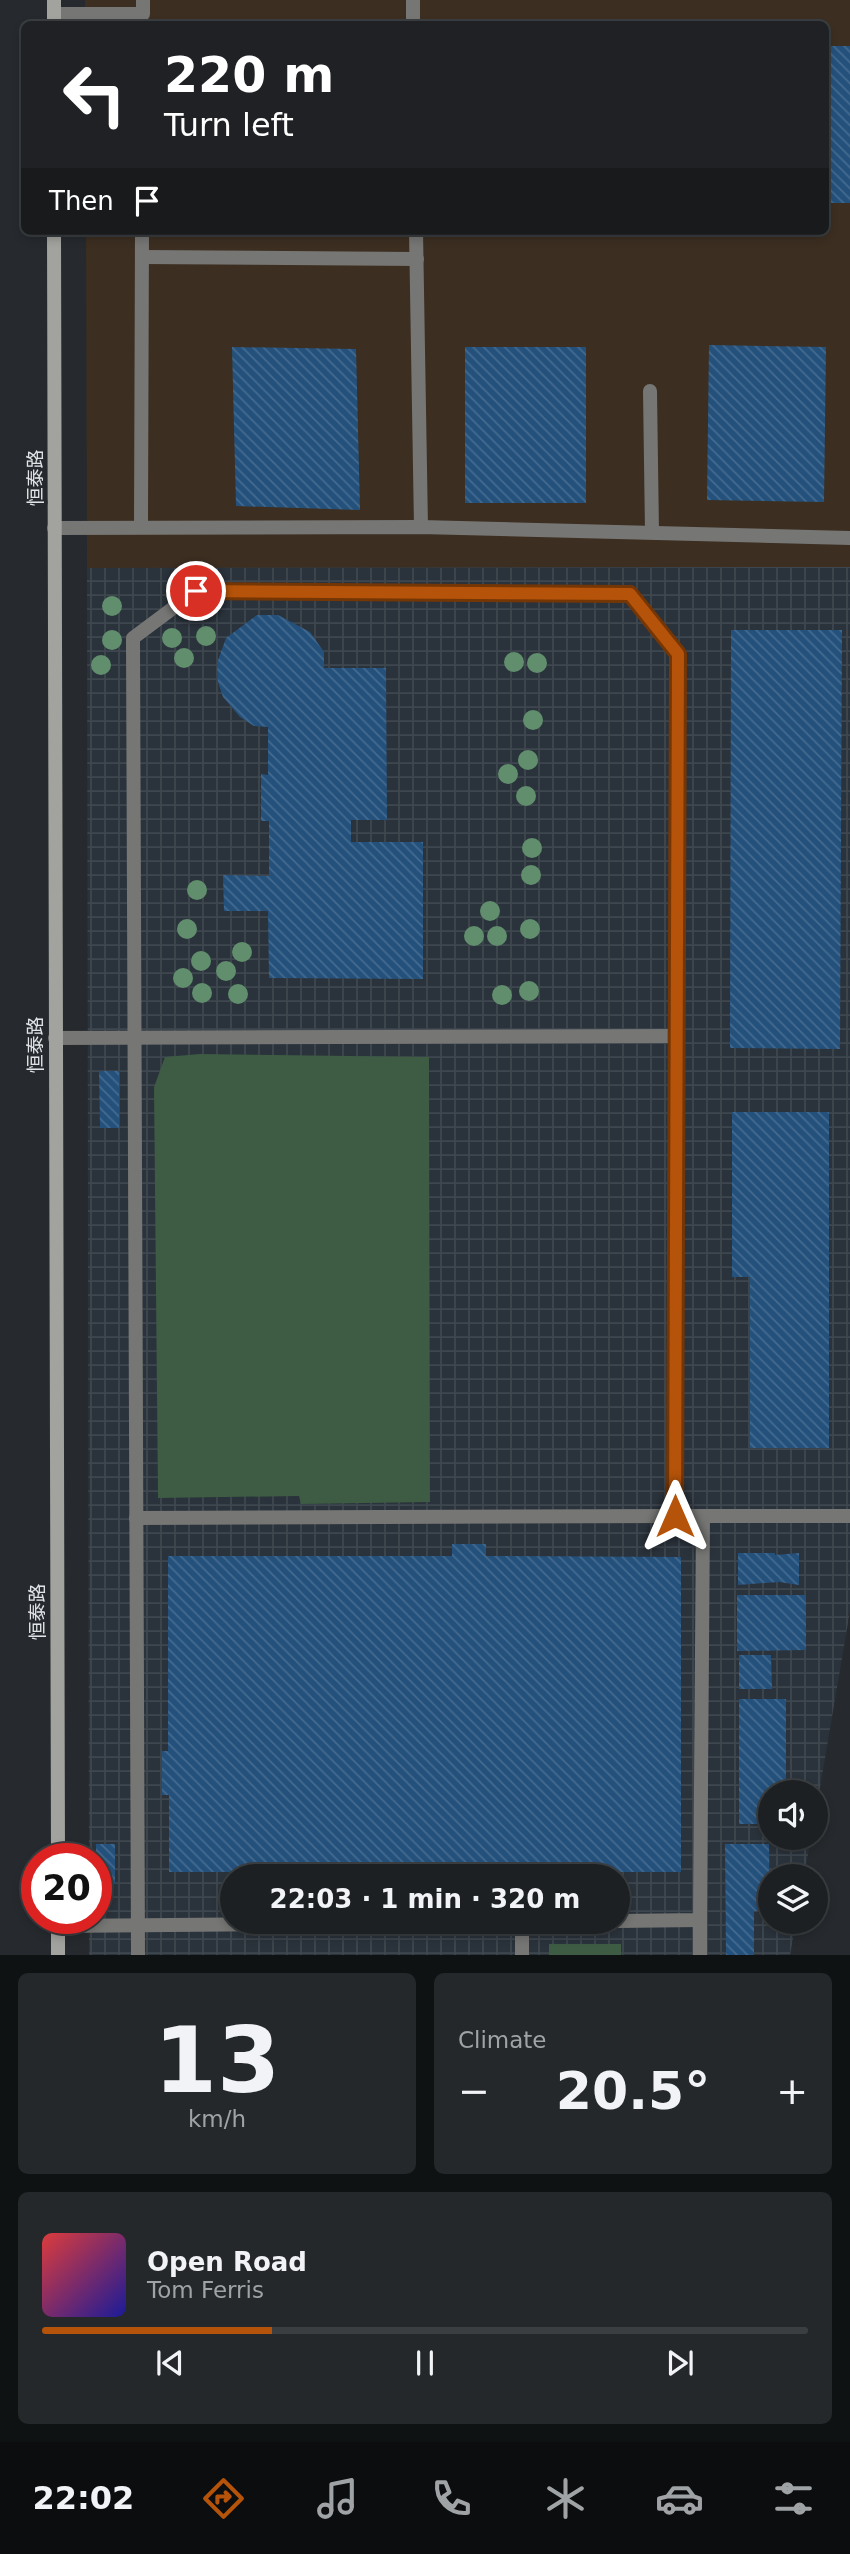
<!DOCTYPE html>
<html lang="en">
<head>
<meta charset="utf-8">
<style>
  body { margin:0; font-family:"DejaVu Sans","Noto Sans SC",sans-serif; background:#25282a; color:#f1f3f6; height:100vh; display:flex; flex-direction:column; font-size:26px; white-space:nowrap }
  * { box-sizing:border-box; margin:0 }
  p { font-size:23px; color:#a0a3a5 }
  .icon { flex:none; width:38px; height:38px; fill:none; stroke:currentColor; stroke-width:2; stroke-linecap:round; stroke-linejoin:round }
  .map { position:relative; height:1955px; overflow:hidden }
  .sheet { display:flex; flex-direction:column; gap:18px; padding:18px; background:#0f1213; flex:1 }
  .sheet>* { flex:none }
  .top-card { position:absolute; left:21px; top:21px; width:808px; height:214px; border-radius:10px; box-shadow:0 4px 10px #0003,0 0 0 2px #3a3e40; background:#202124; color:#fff; overflow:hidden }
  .tools { position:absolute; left:758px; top:1780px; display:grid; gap:14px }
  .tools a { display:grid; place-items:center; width:70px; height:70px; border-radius:50%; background:#1c2022; box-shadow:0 4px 10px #0003,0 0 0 2px #3a3e40; font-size:35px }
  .speed { position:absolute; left:21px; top:1843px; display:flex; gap:14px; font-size:35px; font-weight:700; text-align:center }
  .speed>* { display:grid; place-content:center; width:91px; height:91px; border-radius:50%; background:#1c2022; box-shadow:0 4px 10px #0003,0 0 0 2px #3a3e40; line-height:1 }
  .speed .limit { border:10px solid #d22; background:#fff; color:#111 }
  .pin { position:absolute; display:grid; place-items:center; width:60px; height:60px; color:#fff; margin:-30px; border:4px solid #fff; border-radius:50%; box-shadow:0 2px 7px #0007 }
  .me { position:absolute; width:77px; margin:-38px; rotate:0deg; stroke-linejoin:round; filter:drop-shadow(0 0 5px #0008) }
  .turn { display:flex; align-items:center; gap:24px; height:147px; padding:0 28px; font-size:32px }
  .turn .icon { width:91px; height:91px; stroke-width:2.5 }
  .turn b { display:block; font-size:49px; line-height:60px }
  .then { display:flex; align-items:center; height:66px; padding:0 28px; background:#0003; gap:14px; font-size:26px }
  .big { font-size:52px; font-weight:800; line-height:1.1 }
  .sheet .card { flex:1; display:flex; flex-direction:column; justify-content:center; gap:10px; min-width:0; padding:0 24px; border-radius:10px; background:#25282a }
  .sheet .dial { align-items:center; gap:0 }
  .dial b { font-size:91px; line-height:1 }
  .song { display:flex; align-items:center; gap:21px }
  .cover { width:84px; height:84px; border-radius:10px; background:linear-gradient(135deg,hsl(0 70% 55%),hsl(240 70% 35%)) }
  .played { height:7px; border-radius:4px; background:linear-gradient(90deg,#b45309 30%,#3a3e40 30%) }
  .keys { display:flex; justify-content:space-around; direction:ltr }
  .heat { display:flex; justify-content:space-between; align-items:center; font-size:38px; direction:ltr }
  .sheet .tiles { flex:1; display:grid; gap:18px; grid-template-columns:1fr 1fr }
  .card:last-child { grid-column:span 2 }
  .trip { position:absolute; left:220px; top:1864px; width:410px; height:70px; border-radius:35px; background:#1c2022; box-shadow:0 4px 10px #0003,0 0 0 2px #3a3e40; font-weight:800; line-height:70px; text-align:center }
  .menu { display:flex; height:112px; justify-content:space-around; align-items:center; background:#0b0d0e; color:#a0a3a5 }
  .menu .icon { width:49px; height:49px }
  .menu .active { color:#b45309 }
  .menu b { font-size:32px; color:#f1f3f6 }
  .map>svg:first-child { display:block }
  .commercial { fill:#3c2e21 }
  .industrial { fill:url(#industrial-grid); fill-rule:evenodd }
  .green { fill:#3d5c43 }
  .building { fill:url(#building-back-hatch) }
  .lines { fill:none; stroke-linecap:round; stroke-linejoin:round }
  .lane { stroke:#767674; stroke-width:14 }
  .secondary { stroke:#a2a29e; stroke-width:14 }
  .tree { fill:#618e6d }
  .route-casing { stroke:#753606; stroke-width:18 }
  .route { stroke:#b45309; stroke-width:12 }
  .labels { text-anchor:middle; stroke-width:7; stroke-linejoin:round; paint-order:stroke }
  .street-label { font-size:19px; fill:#e2e4e7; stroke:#262a2e }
</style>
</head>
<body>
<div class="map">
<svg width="850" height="1956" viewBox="0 0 850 1956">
  <defs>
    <pattern id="industrial-grid" width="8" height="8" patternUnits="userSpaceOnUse" patternTransform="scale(1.75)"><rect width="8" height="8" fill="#2a323b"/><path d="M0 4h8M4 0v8" fill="none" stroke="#3e464e"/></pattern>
    <pattern id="building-back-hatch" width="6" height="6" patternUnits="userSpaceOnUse" patternTransform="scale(1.75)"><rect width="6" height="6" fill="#24517c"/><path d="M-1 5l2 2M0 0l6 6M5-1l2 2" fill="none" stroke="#446a8f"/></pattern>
  </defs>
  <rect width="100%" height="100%" fill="#262a2e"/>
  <polygon class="commercial" points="85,0 850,0 850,567 87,568 86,231 826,231 826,24 85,24"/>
  <path class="industrial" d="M850,567V1611L816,1811V1792H770V1838H811L804,1876H770V1922H796L790,1955H89V1918H96V1858H89L87,568ZM233,1876H618V1922H233Z"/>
  <g class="green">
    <polygon points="200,1054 429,1057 430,1502 301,1504 299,1496 158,1498 154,1087 165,1057"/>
    <rect x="549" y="1944" width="72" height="11"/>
  </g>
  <g class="building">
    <rect x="826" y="46" width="24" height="157"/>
    <polygon points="709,345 826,347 824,502 707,500"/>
    <polygon points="232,347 356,349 360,510 236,506"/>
    <rect x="465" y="347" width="121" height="156"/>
    <polygon points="257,615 278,615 310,632 324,652 324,668 386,668 387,820 351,820 351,842 423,842 423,979 269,978 268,911 224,911 223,875 269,876 269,821 261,821 261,774 268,775 268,727 254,726 240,717 223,697 218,682 217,663 226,638"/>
    <polygon points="731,630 842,630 840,1049 730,1048"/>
    <polygon points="99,1071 119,1071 119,1128 100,1128"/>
    <polygon points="732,1112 829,1112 829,1448 750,1448 750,1277 732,1277"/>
    <polygon points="452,1544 486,1544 486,1556 681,1557 681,1872 169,1872 169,1795 162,1795 162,1751 168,1751 168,1556 452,1556"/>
    <polygon points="738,1553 775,1553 775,1555 799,1553 799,1585 779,1582 738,1585"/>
    <polygon points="737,1595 806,1595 806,1650 737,1651"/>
    <polygon points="739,1655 771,1655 772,1689 739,1689"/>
    <polygon points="739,1699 786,1699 786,1792 770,1792 770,1824 739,1824"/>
    <polygon points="96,1844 115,1844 115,1883 109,1890 101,1890 96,1883"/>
    <polygon points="725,1844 769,1844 770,1911 754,1911 754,1956 726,1956"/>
  </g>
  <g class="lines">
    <g class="lane">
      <polyline points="413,0 413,24"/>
      <polyline points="54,14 143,14 143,0"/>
      <polyline points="416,231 421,527"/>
      <polyline points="142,257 417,259"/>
      <polyline points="650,391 652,532"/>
      <polyline points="141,527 142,231"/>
      <polyline points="54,528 421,527 850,538"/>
      <polyline points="55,1038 677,1036"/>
      <polyline points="136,1518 675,1516"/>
      <polyline points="700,1920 700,1956"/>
      <polyline points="618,1921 700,1920 703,1516 850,1516"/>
      <polyline points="522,1922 522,1956"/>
      <polyline points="58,1926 526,1922"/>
      <polyline points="138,1956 133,638 196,591 630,594 678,654 675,1516 703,1516"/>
    </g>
    <g class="secondary">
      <polyline points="54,24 54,0"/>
      <polyline points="54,231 58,1858"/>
      <polyline points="58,1956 58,1918"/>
    </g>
  </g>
  <g class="tree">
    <circle cx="112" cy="606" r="10"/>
    <circle cx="206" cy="636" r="10"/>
    <circle cx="172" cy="638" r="10"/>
    <circle cx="112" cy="640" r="10"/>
    <circle cx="184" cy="658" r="10"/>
    <circle cx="514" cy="662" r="10"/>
    <circle cx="537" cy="663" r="10"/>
    <circle cx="101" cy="665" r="10"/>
    <circle cx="533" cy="720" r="10"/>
    <circle cx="528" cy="760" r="10"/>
    <circle cx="508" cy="774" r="10"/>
    <circle cx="526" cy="796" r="10"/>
    <circle cx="532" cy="848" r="10"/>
    <circle cx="531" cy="875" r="10"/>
    <circle cx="197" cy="890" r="10"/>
    <circle cx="490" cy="911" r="10"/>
    <circle cx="187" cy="929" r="10"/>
    <circle cx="530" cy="929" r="10"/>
    <circle cx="474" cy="936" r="10"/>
    <circle cx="497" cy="936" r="10"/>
    <circle cx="242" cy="952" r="10"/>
    <circle cx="201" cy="961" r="10"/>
    <circle cx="226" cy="971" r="10"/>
    <circle cx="183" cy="978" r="10"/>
    <circle cx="529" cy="991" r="10"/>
    <circle cx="202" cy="993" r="10"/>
    <circle cx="238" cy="994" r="10"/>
    <circle cx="502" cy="995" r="10"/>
  </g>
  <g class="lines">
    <defs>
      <polyline id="route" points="196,591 630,594 678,654 675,1516"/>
    </defs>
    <use href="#route" class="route-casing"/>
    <use href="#route" class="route"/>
  </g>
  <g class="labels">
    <g class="street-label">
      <text transform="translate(35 478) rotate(-90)" y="7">恒泰路</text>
      <text transform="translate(35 1045) rotate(-90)" y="7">恒泰路</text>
      <text transform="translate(37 1612) rotate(-90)" y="7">恒泰路</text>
    </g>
  </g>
</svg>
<div class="tools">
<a><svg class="icon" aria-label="sound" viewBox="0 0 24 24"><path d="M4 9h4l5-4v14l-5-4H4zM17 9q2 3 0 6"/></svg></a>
<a><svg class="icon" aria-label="layers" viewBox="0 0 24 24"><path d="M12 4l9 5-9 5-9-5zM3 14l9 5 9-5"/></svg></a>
</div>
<div class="speed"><div class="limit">20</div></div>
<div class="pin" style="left:196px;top:591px;background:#d93025"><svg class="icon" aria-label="arrive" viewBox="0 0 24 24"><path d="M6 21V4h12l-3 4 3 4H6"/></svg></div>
<svg class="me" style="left:675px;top:1516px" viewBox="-20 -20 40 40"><path d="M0-17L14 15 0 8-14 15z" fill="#b45309" stroke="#fff" stroke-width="4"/></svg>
<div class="trip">22:03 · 1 min · 320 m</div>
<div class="top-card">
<div class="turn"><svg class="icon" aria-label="left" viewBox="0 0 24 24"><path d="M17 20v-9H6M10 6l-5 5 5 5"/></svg><div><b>220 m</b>Turn left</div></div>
<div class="then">Then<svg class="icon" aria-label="arrive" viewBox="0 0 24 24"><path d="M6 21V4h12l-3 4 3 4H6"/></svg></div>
</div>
</div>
<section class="sheet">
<div class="tiles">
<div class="card dial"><b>13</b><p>km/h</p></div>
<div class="card"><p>Climate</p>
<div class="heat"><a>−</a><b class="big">20.5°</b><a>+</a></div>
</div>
<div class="card">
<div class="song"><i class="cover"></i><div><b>Open Road</b><p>Tom Ferris</p></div></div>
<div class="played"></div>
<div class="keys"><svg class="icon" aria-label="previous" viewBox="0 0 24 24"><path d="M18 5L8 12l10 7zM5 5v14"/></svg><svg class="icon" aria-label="pause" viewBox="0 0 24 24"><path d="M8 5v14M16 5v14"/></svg><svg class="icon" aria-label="next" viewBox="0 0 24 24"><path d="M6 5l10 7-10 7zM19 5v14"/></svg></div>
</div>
</div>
</section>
<nav class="menu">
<b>22:02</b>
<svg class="icon active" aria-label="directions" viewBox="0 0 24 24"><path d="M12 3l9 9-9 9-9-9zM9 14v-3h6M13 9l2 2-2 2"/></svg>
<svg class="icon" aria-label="music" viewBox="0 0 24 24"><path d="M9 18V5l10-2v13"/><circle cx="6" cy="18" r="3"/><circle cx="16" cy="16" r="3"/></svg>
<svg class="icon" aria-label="phone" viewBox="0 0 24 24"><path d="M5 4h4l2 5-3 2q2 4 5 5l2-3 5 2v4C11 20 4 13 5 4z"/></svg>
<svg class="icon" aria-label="climate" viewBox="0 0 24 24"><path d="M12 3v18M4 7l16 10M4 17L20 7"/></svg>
<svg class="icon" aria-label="car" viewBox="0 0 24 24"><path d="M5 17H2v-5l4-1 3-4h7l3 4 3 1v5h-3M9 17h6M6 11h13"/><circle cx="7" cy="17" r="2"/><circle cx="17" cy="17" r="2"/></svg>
<svg class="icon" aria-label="filters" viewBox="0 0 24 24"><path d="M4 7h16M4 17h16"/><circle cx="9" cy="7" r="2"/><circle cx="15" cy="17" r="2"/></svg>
</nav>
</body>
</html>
